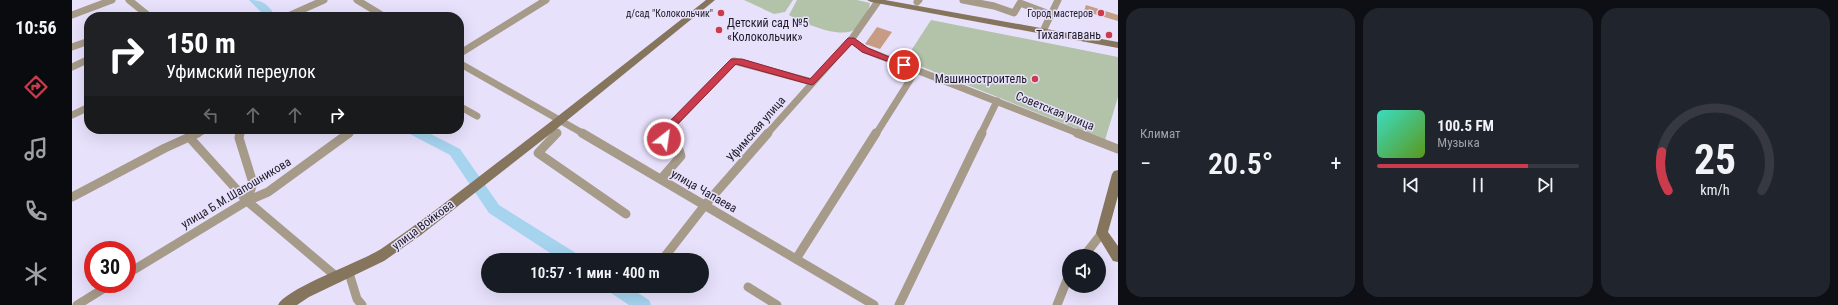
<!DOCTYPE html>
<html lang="ru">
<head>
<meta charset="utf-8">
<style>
  body { margin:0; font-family:"Roboto Condensed",sans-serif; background:#20242c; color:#f1f3f6; height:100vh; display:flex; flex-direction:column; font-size:15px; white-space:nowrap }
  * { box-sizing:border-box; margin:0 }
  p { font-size:13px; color:#9ea1a6 }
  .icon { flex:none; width:22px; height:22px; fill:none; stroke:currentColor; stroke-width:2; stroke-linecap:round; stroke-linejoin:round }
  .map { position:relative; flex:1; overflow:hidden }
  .details { display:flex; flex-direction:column; gap:8px; padding:8px; background:#0d0f14; width:720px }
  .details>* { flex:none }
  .guide { position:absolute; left:12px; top:12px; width:380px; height:122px; border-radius:16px; box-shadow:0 4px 16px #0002; background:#202124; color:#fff; overflow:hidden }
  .buttons { position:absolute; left:990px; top:249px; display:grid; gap:8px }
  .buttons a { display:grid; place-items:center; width:44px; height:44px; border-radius:50%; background:#171b24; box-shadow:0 4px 16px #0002; font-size:20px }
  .speed { position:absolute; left:12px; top:241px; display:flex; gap:8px; font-size:20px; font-weight:700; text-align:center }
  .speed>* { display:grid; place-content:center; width:52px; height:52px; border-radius:50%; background:#171b24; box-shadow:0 4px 16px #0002; line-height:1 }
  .speed .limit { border:6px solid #d22; background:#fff; color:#111 }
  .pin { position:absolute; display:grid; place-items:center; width:34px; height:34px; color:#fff; margin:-17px; border:2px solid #fff; border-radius:50%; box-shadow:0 1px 4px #0007 }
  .me { position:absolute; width:44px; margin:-22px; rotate:30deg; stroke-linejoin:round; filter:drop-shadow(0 0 3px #0008) }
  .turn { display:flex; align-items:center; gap:14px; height:84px; padding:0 16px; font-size:18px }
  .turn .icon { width:52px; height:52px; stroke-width:2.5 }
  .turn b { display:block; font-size:28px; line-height:34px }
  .lanes { display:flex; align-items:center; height:38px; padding:0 16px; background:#0003; justify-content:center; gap:20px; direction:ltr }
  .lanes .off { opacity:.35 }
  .big { font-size:30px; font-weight:600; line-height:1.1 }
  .details .widget { flex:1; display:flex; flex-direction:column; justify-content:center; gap:6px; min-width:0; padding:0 14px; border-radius:16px; background:#20242c }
  .details .dial { align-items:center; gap:0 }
  .dial svg { height:104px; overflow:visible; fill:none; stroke:#363941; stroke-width:7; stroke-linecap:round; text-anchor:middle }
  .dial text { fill:#f1f3f6; stroke:none }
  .song { display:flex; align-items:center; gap:12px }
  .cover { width:48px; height:48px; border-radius:6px; background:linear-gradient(135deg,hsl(170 70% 55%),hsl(90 70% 35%)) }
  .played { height:4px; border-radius:2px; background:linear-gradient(90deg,#cb3b4c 75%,#363941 75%) }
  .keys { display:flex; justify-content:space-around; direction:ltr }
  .heat { display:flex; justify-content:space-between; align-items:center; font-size:22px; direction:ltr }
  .details .tiles { flex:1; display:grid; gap:8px; grid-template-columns:repeat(3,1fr) }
  .trip { position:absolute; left:409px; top:253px; width:228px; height:40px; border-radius:20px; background:#171b24; box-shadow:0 4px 16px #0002; font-weight:600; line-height:40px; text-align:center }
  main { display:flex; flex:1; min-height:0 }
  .tab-bar { display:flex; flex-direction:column; width:72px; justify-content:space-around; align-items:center; background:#090b0e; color:#9ea1a6 }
  .tab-bar .icon { width:28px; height:28px }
  .tab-bar .active { color:#cb3b4c }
  .tab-bar b { font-size:18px; color:#f1f3f6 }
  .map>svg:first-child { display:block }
  .green { fill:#b2c3a9 }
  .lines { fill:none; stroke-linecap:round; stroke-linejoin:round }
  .river { fill:#a6d3ee; fill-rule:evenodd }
  .building { fill:#c69c84 }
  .minor-far1 { stroke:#a69a89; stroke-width:7 }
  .minor { stroke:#a69a89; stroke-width:9 }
  .secondary { fill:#86755d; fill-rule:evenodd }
  .route { fill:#cb3b4c; stroke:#842631 }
  .poi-dot { fill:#cb3b4c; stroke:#e8e1fc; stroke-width:1.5 }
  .labels { text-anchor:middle; stroke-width:3; stroke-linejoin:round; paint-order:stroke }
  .far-poi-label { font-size:10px; fill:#1d1a26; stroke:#e8e1fc; text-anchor:end }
  .poi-label { font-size:12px; fill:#1d1a26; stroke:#e8e1fc; text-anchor:end }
  .street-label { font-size:12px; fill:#1d1a26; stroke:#e8e1fc }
</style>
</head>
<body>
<main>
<nav class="tab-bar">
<b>10:56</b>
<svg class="icon active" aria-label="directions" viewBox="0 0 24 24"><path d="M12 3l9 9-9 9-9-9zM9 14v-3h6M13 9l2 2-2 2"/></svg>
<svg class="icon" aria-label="music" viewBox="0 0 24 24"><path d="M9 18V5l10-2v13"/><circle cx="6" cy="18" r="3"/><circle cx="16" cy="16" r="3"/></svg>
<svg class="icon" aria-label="phone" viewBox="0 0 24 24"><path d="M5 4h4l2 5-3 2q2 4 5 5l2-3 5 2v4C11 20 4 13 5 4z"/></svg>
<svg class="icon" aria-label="climate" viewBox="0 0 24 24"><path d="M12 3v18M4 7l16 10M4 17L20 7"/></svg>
</nav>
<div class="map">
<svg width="1046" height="305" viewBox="0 0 1046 305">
  <rect width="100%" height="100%" fill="#e8e1fc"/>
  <g class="green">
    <polygon points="672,0 721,0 713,12 702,14"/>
    <path d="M725,0H785L798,3C797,10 794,14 790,20C789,23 787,26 785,28C771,41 731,23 717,15Z"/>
    <polygon points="859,20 1046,57 1046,97 1033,140 833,60"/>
  </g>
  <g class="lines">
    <g class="river">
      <path d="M177,0C192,0 196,5 204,17H194Z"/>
      <polygon points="332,129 349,129 388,149 427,205 507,255 510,260 489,260 417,213 378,155 334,132"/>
      <polygon points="534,286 555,286 577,300 579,305 557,305 536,291"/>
    </g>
  </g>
  <g class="building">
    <polygon points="1014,5 1046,15 1046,21 1012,11"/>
    <polygon points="805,27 820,32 808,49 793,44"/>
  </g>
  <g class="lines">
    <g class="minor-far1">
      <polyline points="57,0 78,17"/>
      <polyline points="285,0 313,17"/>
      <polyline points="891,0 922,6 942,13 948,3 980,15"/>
      <polyline points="845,2 847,0"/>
      <polyline points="0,15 40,0"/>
      <polyline points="214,17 252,0"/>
      <polyline points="971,31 986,0"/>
      <polyline points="779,40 793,50 1008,134"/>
      <polyline points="0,47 17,41"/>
      <polyline points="387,54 474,0"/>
      <polyline points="387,63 512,134"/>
      <polyline points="0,67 17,59"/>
      <polyline points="387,106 405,116"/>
      <polyline points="0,115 17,107"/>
      <polyline points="478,128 485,133 484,134"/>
      <polyline points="124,134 135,129"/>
      <polyline points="167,134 168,129"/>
      <polyline points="276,134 283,129"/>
      <polyline points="592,134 662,61 740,82"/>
      <polyline points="695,134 779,40 807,0"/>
      <polyline points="804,134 845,69"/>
      <polyline points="909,134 925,101"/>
    </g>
    <g class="minor">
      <polyline points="168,133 167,138 181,183 175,201 266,278"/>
      <polyline points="485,133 466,153 554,214"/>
      <polyline points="510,133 802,305"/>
      <polyline points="1005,133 1046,149"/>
      <polyline points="118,138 175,201"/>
      <polyline points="589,179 609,156 607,150 592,139 592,133"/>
      <polyline points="0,197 93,148 126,133"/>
      <polyline points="594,255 633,205 696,133"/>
      <polyline points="1012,256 1030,233"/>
      <polyline points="724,259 804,133"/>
      <polyline points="277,273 285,299 290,305"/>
      <polyline points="55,274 175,201 196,192 277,133"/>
      <polyline points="676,287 705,305"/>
      <polyline points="5,305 39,284"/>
      <polyline points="827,305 910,133"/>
      <polyline points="985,305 997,275"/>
    </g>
    <g class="secondary">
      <path d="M634,0H643L482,131L349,235L312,261L237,297L225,305H206C214,288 289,262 309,249C349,222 387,192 426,162C496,109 565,54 634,0Z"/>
      <polygon points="795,0 813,0 1046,42 1046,48 799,2"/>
      <polygon points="1046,170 1046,196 1036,232 1046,246 1046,262 1041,261 1024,233 1040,174 1042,171"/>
    </g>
  </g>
  <polygon class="route" points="776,38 782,38 796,48 836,65 835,66 829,66 790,52 780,44 742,84 740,85 664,64 597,133 595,141 589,141 588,139 589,130 659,59 670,59 738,79"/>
  <g class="poi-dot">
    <circle cx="649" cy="13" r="4"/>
    <circle cx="1029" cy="13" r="4"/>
    <circle cx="647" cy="30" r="4"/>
    <circle cx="1037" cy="35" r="4"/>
    <circle cx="963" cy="79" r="4"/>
  </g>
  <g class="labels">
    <g class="far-poi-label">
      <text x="641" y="17">д/сад "Колокольчик"</text>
      <text x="1021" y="17">Город мастеров</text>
    </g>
    <g class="poi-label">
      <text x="655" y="27" text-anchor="start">Детский сад №5<tspan x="655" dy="14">«Колокольчик»</tspan></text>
      <text x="1029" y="39">Тихая гавань</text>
      <text x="955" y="83">Машиностроитель</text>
    </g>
    <g class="street-label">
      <text transform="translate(983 111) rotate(22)" y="4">Советская улица</text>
      <text transform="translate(684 129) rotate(-49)" y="4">Уфимская улица</text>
      <text transform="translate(632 191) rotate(30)" y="4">улица Чапаева</text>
      <text transform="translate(164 193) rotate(-31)" y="4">улица Б.М.Шапошникова</text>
      <text transform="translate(351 225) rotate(-37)" y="4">улица Войкова</text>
    </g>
  </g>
</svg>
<div class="buttons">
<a><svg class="icon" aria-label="sound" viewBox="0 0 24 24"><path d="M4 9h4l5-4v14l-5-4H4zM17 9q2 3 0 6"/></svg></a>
</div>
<div class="speed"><div class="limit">30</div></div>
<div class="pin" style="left:832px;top:65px;background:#d93025"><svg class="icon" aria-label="arrive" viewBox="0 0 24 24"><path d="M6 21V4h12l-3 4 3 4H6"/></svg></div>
<svg class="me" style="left:592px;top:139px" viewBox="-20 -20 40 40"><circle r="17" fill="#cb3b4c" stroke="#fff" stroke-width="3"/><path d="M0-11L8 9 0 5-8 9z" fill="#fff"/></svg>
<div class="trip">10:57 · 1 мин · 400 m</div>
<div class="guide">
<div class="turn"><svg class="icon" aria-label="right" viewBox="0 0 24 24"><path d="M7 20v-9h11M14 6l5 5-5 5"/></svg><div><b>150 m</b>Уфимский переулок</div></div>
<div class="lanes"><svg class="icon off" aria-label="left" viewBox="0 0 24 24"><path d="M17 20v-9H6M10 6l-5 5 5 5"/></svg><svg class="icon off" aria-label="ahead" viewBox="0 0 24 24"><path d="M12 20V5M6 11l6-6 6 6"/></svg><svg class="icon off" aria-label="ahead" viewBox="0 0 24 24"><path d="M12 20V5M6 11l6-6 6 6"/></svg><svg class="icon" aria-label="right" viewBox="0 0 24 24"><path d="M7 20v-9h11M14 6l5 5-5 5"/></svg></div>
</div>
</div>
<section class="details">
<div class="tiles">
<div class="widget"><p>Климат</p>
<div class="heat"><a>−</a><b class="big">20.5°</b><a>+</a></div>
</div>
<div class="widget">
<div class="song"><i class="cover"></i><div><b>100.5 FM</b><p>Музыка</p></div></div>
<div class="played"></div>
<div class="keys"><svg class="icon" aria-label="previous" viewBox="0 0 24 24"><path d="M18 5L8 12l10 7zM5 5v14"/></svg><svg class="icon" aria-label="pause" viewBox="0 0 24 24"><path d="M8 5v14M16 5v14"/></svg><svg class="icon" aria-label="next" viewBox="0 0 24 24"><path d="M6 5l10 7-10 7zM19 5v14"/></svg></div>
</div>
<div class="widget dial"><svg viewBox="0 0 100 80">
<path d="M14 69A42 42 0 1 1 86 69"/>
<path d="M14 69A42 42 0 0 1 9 39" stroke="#cb3b4c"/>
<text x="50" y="56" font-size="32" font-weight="700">25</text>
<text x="50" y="72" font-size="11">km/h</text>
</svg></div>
</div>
</section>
</main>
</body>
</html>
